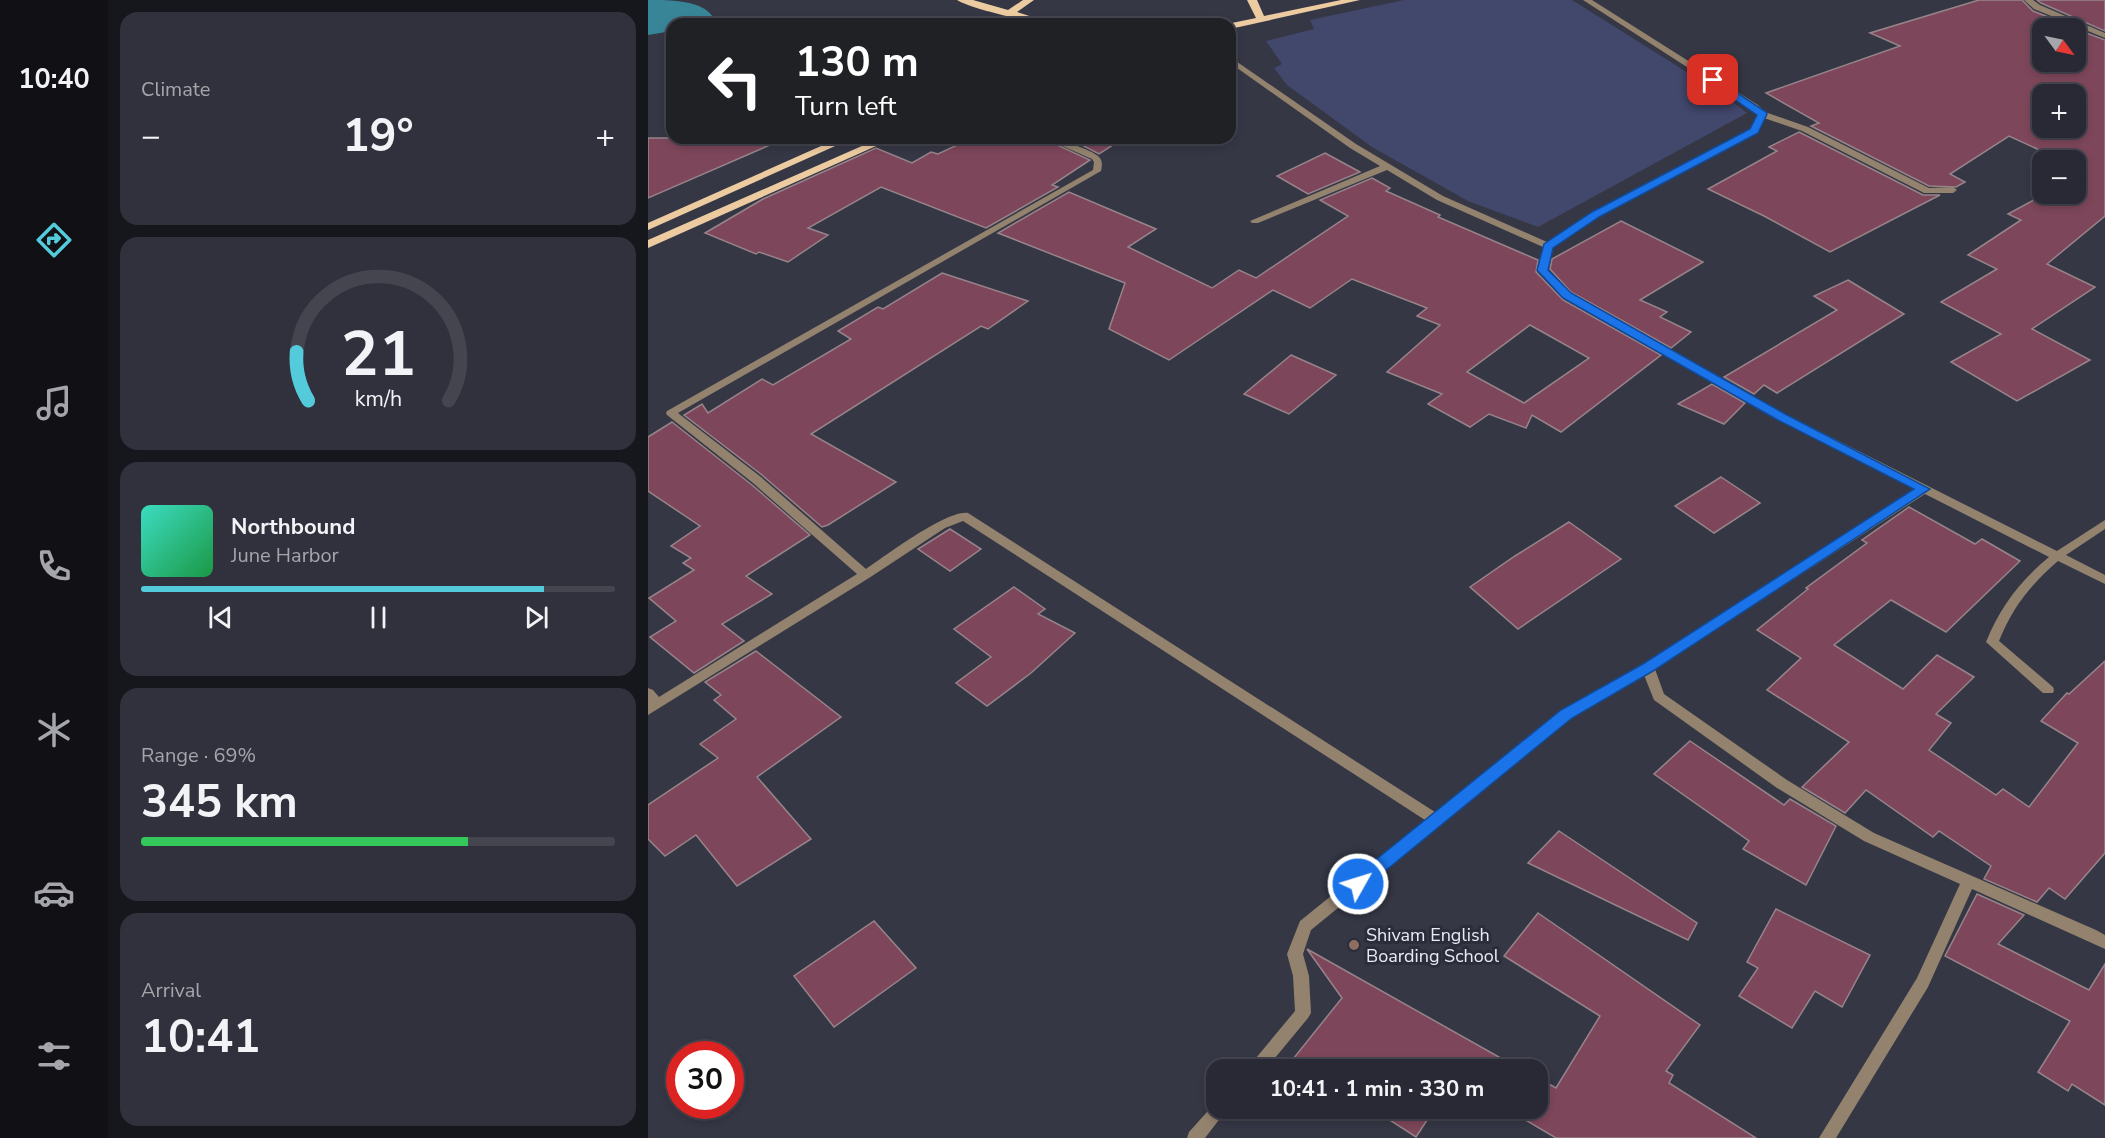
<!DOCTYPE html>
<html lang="en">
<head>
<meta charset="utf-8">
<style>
  body { margin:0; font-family:"Nunito Sans",sans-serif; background:#30313c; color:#f1f3f6; height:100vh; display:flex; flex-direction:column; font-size:22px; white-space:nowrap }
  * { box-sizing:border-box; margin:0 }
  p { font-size:20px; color:#a5a6ac }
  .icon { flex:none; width:33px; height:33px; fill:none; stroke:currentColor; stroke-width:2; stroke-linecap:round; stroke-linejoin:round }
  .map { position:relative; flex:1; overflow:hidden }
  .side { display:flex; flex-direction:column; gap:12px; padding:12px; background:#16171d; width:540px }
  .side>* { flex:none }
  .banner { position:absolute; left:18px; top:18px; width:570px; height:126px; border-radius:18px; box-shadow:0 3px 9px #0003,0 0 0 2px #44454f; background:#202124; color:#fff; overflow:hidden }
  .needle { width:39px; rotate:123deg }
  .controls { position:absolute; left:1384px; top:18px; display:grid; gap:12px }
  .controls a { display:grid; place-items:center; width:54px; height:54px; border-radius:12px; background:#282934; box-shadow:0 3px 9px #0003,0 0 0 2px #44454f; font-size:30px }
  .speed { position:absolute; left:18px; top:1041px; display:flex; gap:12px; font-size:30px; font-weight:700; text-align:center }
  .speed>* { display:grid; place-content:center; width:78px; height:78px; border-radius:50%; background:#282934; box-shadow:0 3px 9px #0003,0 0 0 2px #44454f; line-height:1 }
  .speed .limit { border:9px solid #d22; background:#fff; color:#111 }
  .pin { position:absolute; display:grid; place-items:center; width:51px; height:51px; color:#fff; margin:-26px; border-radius:12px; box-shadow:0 3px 9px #0006 }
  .me { position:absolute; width:66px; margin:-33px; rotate:51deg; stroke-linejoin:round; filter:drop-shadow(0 0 4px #0008) }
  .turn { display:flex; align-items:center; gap:21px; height:126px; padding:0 30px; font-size:27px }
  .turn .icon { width:78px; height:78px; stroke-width:2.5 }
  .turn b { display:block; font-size:42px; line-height:51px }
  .big { font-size:45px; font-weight:700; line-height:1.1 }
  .side .card { flex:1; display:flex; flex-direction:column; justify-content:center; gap:9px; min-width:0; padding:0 21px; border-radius:18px; background:#30313c }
  .side .dial { align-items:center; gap:0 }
  .dial svg { height:156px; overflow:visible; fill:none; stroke:#44454f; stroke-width:7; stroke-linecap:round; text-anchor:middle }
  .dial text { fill:#f1f3f6; stroke:none }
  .song { display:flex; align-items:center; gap:18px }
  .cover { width:72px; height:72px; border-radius:9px; background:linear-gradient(135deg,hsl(170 70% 55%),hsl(140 70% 35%)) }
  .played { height:6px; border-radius:3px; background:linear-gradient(90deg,#53cbda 85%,#44454f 85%) }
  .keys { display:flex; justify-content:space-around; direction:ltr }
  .heat { display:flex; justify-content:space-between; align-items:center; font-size:33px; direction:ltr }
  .charge { height:9px; border-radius:4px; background:linear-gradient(90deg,#34c759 69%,#44454f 0) }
  .trip { position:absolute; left:558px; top:1059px; width:342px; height:60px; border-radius:18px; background:#282934; box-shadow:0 3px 9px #0003,0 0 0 2px #44454f; font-weight:700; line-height:60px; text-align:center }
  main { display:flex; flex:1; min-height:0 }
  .dock { display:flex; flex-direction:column; width:108px; justify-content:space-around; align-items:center; background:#101015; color:#a5a6ac }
  .dock .icon { width:42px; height:42px }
  .dock .active { color:#53cbda }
  .dock b { font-size:27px; color:#f1f3f6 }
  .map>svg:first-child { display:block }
  .green { fill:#42476c }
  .water { fill:#398598 }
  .building { fill:#7d465a; stroke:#97848a; stroke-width:1.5; fill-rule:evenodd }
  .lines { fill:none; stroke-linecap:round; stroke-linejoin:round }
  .minor { fill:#92826e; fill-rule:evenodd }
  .primary { fill:#edcba1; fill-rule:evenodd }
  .route { fill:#1a73e8; stroke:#114b97; stroke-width:1.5 }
  .education-dot { fill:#8d6e63; stroke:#2b2d3a; stroke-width:2 }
  .labels { text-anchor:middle; stroke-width:6; stroke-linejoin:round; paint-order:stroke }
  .near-poi-label { font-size:18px; fill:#e9ebf4; stroke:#2b2d3a; text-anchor:start }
</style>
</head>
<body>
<main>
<nav class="dock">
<b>10:40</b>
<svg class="icon active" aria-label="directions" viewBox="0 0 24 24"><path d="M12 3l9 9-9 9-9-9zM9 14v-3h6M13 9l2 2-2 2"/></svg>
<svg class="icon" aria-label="music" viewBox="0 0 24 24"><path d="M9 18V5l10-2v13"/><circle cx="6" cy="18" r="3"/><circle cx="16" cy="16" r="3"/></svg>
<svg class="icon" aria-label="phone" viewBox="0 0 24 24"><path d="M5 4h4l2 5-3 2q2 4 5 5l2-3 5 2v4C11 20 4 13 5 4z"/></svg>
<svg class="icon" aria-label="climate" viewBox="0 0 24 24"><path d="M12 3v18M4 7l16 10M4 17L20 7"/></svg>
<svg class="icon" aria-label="car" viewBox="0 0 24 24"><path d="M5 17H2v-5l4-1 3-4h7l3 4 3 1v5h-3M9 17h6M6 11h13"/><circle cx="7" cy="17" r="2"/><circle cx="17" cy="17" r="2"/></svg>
<svg class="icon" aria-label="filters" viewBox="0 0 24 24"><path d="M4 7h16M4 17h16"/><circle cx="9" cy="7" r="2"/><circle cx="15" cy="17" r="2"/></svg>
</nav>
<section class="side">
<div class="card"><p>Climate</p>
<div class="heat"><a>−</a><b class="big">19°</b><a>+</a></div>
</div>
<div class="card dial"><svg viewBox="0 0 100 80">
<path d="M14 69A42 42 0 1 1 86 69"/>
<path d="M14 69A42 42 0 0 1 8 44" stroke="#53cbda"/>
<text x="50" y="56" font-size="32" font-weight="700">21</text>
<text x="50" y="72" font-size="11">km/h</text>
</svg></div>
<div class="card">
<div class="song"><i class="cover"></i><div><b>Northbound</b><p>June Harbor</p></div></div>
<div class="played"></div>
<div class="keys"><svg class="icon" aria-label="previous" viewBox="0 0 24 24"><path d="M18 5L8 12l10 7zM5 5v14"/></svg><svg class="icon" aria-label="pause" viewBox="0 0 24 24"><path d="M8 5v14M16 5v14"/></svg><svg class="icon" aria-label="next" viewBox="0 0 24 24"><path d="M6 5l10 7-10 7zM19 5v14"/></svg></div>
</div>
<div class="card"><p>Range · 69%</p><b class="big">345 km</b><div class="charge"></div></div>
<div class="card"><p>Arrival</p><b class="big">10:41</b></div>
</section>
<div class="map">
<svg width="1457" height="1138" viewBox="0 0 1457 1138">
  <rect width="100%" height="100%" fill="#353745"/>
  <polygon class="green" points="756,0 924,0 1080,98 1099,113 890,227 820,201 724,147 639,85 626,68 634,64 618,41 666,29 662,20"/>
  <path class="water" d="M0,0C23,0 54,0 65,17L44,24H24V31L0,35Z"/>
  <g class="building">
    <path d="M1331,0H1374L1385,11L1428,28H1395V62H1428V29L1457,40V216L1399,264L1447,287L1384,329L1442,360L1369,401L1303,362L1353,334L1293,302L1349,269L1320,255L1373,220L1360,214L1397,194H1428V176L1437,171L1428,167V160H1413L1361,136L1302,174L1317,182L1308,187L1281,186L1163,126L1171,123L1118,93L1252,46L1222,33ZM1395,94H1428V128H1395Z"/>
    <polygon points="1389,0 1457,0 1457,31 1393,3"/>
    <polygon points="1151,132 1275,195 1292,195 1182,252 1116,216 1060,189 1129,151 1121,147"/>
    <polygon points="0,138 138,138 0,198"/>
    <polygon points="324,138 394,138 442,160 404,185 410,187 338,228 233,187 160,228 180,235 140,262 111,252 108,254 57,233 115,199 228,148 264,163 283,152 290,154"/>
    <polygon points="410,138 476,138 451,154 434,145"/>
    <polygon points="677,153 712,172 660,194 629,176"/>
    <path d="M724,178L742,188L738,191L792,215L790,217L890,260L888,272L915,300L1013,355L913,432L884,415L878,428L841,414L822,427L780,404L794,394L739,372L792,325L769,316L779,308L704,279L662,308L625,290L521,360L461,329L477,283L350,233L421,192L508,229L480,247L564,288L591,270L608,278L700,216L672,200ZM882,325L941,358L876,403L819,372Z"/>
    <polygon points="973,221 1055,262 992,300 1019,312 1012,317 1043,332 1023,348 923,292 902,269 904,259"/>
    <polygon points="294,273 380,301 340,329 333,326 163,434 248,482 180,525 174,527 114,475 36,415 54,404 60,413 114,379 125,385 203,339 190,331 230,307 235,309"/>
    <polygon points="1200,280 1256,314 1129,393 1116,385 1106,394 1076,377 1189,310 1166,296"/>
    <polygon points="643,355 688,375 641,414 596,394"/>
    <polygon points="1064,384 1097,403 1076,424 1030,404"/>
    <polygon points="24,422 104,485 162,535 98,576 124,594 74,624 96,641 46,673 2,637 28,621 1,598 46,570 35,563 43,558 23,546 52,526 0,491 0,437"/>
    <polygon points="1073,477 1112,503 1066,533 1027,506"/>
    <polygon points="1261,507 1327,544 1334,539 1372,561 1298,632 1243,600 1186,645 1255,689 1289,655 1326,677 1288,714 1303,723 1281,750 1348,795 1355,789 1381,807 1430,743 1393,721 1419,693 1421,694 1457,661 1457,853 1417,899 1401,888 1389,902 1336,879 1343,866 1291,831 1285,837 1218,790 1197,813 1154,787 1201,742 1119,690 1153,658 1109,630 1160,589 1158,588 1219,543 1214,540"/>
    <polygon points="921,522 973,559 870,629 822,587 867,556"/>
    <polygon points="302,529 333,549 302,571 270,549"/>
    <polygon points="366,587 397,609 390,614 427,633 383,673 339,706 308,683 343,657 306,629"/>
    <polygon points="108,651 193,717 109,777 163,839 89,886 48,835 17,856 0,839 0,805 70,758 52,744 88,719 66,700 73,695 57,682"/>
    <polygon points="1042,741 1136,805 1142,799 1188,826 1158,885 1095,849 1101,841 1006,774"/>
    <polygon points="911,831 1049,923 1040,940 880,863"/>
    <polygon points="1329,894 1376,915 1350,944 1441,990 1457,964 1457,1105 1424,1084 1420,1091 1390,1072 1422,1021 1297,956"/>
    <polygon points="1128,909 1222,955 1194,1007 1167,991 1144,1028 1091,996 1110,968 1099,962"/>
    <polygon points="890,913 1052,1025 1018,1071 1025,1075 1021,1083 1108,1138 908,1138 857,1108 890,1108 890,1078 908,1088 952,1016 856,956"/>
    <polygon points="226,921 268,968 186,1027 146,976"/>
    <polygon points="659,949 874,1070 662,1070 645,1059 694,998"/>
    <polygon points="723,1108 787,1108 768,1137"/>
  </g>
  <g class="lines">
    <g class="minor">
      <path d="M935,0H944L1110,105L1117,112L1160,127L1281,188L1305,187L1309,190L1305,193H1276L1154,131L1116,118L1109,133L951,216L904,247L900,270L922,294L1137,414L1409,551L1457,520V529L1418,555L1457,575V584L1410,561C1383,584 1364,608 1351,641L1405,687L1406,690L1405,693H1395L1338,642C1352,607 1372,581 1401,557L1277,494L1007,669L1016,694L1139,780L1226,833L1448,930L1457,935V949L1324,889L1280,987L1188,1138H1171L1269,978L1312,884L1216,841L1129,788L1006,700L996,675L923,718L796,821L794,825L789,827L663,930L655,954L661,976L663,1013L660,1018L617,1070H598L647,1011L645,976L639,954L652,921L777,820L315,521L297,528L221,578L0,715V688L5,690L11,697L209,574L105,483L19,415L18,413L19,411L445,170L446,162L444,159L396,138C407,138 444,149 451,157C455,161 454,166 453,171L30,413L113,477L218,569C237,556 300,509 320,513L787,812L913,710L995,664L1268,489L1129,418L916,298L890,270L895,247L789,200L739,170L610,223H604L602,221L732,166L702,148L582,63V57L708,144L795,196L899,242L945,212L1102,129L1110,114L1104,109Z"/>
      <polygon points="1376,0 1385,0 1392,5 1457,33 1457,38 1386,9"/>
      <polygon points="568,1102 568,1108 580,1108 557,1138 539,1138 541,1132"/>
    </g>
    <g class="primary">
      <path d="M309,0H325L360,10L375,0H386L369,12L406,24C388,24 323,9 309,0Z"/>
      <polygon points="599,0 609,0 616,16 693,0 712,0 582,29 582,24 579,24 608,18"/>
      <polygon points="191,138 205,138 0,230 0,223"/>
      <polygon points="232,138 246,138 0,248 0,240"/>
    </g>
  </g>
  <polygon class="route" points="1065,77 1118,112 1119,114 1110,133 951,217 905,248 900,270 923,293 1137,414 1282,489 1005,671 924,718 715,889 710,891 704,889 701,884 704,879 913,710 995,664 1266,489 1128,419 915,298 889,270 896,244 944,212 1102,129 1109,115 1061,82 1061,78"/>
  <circle class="education-dot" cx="706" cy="945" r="6"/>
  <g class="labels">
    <g class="near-poi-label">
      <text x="718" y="941">Shivam English<tspan x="718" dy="21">Boarding School</tspan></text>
    </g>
  </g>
</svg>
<div class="controls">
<a><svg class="needle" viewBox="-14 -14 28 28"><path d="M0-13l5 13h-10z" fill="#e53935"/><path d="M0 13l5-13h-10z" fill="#a5a6ac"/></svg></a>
<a>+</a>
<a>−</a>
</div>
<div class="speed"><div class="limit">30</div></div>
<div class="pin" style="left:1065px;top:80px;background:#d93025"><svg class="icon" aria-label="arrive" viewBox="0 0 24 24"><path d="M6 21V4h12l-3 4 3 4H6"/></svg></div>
<svg class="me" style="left:710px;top:884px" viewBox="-20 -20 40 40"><circle r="17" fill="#1a73e8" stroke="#fff" stroke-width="3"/><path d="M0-11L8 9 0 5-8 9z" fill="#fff"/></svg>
<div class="trip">10:41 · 1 min · 330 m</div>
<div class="banner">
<div class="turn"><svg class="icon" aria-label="left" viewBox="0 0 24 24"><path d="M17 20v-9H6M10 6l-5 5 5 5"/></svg><div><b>130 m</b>Turn left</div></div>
</div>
</div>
</main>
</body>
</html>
